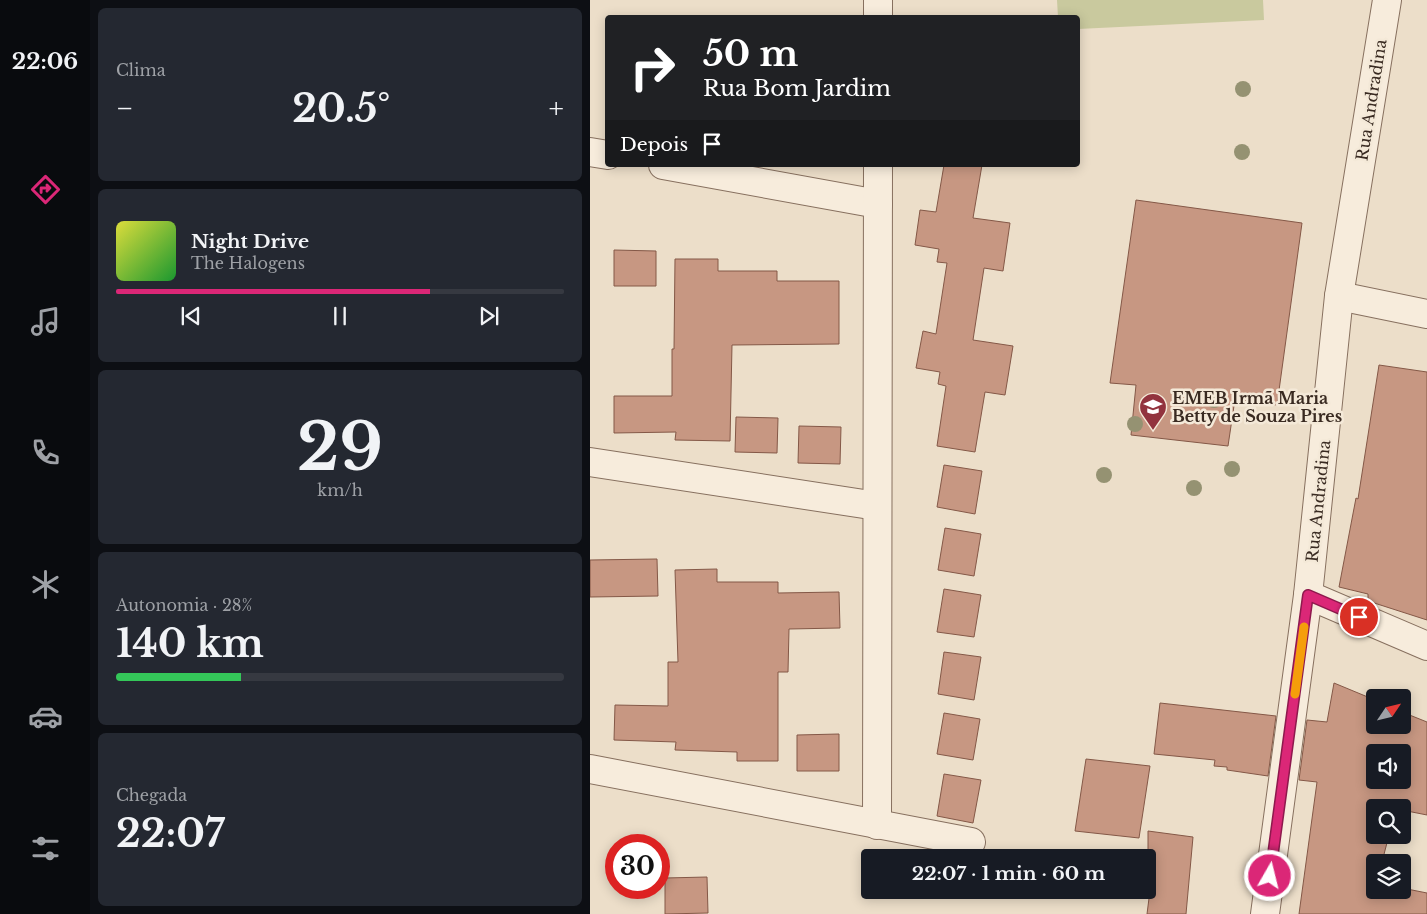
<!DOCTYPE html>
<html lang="pt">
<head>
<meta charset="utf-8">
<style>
  body { margin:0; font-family:"Libre Baskerville",serif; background:#242831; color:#f1f3f6; height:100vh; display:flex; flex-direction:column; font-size:19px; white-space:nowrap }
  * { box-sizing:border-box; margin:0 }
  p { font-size:16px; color:#9ea1a6 }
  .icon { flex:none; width:28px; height:28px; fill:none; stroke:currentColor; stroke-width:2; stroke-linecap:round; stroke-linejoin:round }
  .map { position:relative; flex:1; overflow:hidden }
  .details { display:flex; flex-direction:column; gap:8px; padding:8px; background:#0d0f14; width:500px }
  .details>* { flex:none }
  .top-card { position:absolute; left:15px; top:15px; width:475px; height:152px; border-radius:5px; box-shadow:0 2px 12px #0003; background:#202124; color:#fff; overflow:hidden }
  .needle { width:32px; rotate:55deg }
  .controls { position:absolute; left:776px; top:689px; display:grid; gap:10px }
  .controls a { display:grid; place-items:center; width:45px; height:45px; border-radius:5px; background:#171b24; box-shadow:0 2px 12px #0003; font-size:25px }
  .speed { position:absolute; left:15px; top:834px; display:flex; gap:10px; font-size:25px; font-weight:700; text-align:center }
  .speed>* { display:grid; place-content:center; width:65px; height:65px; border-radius:50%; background:#171b24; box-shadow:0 2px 12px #0003; line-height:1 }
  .speed .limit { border:8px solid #d22; background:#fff; color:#111 }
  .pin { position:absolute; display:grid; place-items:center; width:42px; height:42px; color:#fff; margin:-21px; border:2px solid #fff; border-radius:50%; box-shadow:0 1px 5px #0007 }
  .me { position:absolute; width:55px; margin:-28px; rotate:8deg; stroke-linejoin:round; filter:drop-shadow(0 0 4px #0008) }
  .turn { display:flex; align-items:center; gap:18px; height:105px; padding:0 15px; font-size:22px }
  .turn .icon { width:65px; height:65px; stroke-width:2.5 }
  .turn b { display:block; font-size:35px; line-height:42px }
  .then { display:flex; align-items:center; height:48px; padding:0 15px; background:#0003; gap:10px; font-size:19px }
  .big { font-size:38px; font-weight:700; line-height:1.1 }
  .details .card { flex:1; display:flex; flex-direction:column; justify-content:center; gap:8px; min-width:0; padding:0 18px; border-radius:8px; background:#242831 }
  .details .dial { align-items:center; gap:0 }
  .dial b { font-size:65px; line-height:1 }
  .song { display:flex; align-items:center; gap:15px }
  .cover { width:60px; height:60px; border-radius:8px; background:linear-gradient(135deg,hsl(60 70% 55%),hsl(130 70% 35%)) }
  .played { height:5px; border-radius:2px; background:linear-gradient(90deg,#db2777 70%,#363941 70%) }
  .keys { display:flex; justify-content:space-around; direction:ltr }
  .heat { display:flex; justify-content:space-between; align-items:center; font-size:28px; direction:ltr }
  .charge { height:8px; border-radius:4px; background:linear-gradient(90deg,#34c759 28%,#363941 0) }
  .trip { position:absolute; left:271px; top:849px; width:295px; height:50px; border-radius:5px; background:#171b24; box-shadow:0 2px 12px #0003; font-weight:700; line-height:50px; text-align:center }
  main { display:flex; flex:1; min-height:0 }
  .tabs { display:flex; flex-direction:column; width:90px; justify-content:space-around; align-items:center; background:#090b0e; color:#9ea1a6 }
  .tabs .icon { width:35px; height:35px }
  .tabs .current { color:#db2777 }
  .tabs b { font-size:22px; color:#f1f3f6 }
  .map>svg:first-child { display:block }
  .green { fill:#c9c99e }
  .building { fill:#c79782; stroke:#845847; fill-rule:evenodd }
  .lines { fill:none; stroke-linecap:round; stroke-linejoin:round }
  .minor-casing { stroke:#87705f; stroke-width:30 }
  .minor { stroke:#f7ecdc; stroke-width:28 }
  .tree { fill:#959272 }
  .route-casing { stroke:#8e194d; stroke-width:12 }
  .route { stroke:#db2777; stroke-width:9 }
  .slow { stroke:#f59e0b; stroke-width:9 }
  .labels { text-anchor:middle; stroke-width:5; stroke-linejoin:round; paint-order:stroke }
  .street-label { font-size:16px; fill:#392a21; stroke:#f4e9d8 }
  .poi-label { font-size:16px; font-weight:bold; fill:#392a21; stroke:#f4e9d8; text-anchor:start }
</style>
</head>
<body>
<main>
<nav class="tabs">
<b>22:06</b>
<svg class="icon current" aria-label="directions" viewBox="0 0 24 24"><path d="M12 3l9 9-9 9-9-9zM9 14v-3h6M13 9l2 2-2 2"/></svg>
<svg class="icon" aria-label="music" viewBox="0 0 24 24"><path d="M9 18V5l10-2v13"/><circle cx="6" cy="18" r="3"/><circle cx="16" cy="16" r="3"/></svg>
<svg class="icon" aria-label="phone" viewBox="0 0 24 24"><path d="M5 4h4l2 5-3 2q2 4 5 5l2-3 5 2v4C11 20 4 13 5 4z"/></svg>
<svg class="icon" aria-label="climate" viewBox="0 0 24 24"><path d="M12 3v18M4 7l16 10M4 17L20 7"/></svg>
<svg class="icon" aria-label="car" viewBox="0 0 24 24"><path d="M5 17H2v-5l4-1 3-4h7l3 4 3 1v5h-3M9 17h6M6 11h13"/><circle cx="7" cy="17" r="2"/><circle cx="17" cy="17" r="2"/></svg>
<svg class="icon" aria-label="filters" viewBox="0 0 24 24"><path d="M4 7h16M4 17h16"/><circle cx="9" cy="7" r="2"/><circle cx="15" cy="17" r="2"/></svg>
</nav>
<section class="details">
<div class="card"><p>Clima</p>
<div class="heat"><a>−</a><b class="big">20.5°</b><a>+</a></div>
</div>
<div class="card">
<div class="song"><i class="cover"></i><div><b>Night Drive</b><p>The Halogens</p></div></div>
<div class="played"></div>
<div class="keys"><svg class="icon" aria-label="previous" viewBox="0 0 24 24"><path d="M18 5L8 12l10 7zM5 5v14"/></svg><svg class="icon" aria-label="pause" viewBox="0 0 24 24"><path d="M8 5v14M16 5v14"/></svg><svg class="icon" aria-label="next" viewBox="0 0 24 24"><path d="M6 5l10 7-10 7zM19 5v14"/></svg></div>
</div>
<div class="card dial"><b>29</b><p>km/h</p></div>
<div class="card"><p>Autonomia · 28%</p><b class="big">140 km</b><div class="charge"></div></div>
<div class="card"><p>Chegada</p><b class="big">22:07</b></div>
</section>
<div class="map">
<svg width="837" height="914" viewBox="0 0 837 914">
  <rect width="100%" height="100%" fill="#ecdec9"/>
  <polygon class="green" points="467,0 673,0 674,20 488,29 488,18 468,17"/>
  <g class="building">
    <polygon points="354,165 392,165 383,218 420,223 413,271 394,268 383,340 423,346 415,395 395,392 385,452 347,446 356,386 348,384 350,372 326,368 333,331 346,334 357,263 347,262 349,249 325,245 330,210 346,212"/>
    <polygon points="546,200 712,223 687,405 645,399 638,446 541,435 546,385 520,383"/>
    <polygon points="24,250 66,251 66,286 24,286"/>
    <polygon points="85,259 128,259 128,271 187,271 187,281 249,281 249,344 142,345 140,441 85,440 86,432 24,433 24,396 82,396 82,349 84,349"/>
    <polygon points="789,365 837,372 837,620 778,601 778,594 749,587 766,498 768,499"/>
    <polygon points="146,417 188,418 187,453 145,452"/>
    <polygon points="209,426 251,427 250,464 208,463"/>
    <polygon points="354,465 392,471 385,514 347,507"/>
    <polygon points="355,528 391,534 384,576 348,570"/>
    <polygon points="67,559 68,596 0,597 0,560"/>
    <polygon points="127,569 127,582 188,582 188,593 249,592 250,628 199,629 198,672 188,672 188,761 147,761 147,752 85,750 86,742 24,740 25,705 78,706 78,662 88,662 85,570"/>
    <polygon points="354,589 391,595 384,637 347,632"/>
    <polygon points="354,652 391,657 384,700 348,694"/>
    <path d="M744,683L785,700V725H812V712L837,722V815L812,810V808H785V835H799L792,862H785V890H812V888L837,893V914H709L727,782L709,780L717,720L737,722ZM785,752H812V780H785Z"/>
    <polygon points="570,703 686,716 678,776 637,770 637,767 624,766 625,760 564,754"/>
    <polygon points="354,713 390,719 383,760 347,754"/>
    <polygon points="249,734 249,771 207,771 207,735"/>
    <polygon points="496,759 560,766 549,838 485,831"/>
    <polygon points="354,774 391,780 383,823 347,816"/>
    <polygon points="558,831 603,837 596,914 557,914 563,867 558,866"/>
    <polygon points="117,877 118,913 75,914 75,878"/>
  </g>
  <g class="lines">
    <defs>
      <g id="minor">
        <polyline points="288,18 288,0"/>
        <polyline points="0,152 18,155"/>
        <polyline points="73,165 288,204"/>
        <polyline points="749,296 837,314"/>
        <polyline points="0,462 287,506"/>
        <polyline points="718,595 837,646"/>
        <polyline points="0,769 381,842"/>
        <polyline points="287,825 288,165"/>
        <polyline points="675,914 718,595 749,296 797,0"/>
      </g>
    </defs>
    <use href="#minor" class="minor-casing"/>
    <use href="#minor" class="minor"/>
  </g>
  <g class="tree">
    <circle cx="653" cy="89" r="8"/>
    <circle cx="652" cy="152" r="8"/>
    <circle cx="624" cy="400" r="8"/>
    <circle cx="545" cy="424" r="8"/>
    <circle cx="642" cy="469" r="8"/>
    <circle cx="514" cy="475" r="8"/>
    <circle cx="604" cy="488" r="8"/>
  </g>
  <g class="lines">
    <defs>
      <polyline id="route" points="680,876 718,595 769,617"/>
    </defs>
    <use href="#route" class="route-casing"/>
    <use href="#route" class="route"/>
    <polyline class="slow" points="705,694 714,627"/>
  </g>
  <defs>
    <symbol id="school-pin" viewBox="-11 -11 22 30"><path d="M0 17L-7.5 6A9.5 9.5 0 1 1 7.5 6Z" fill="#92333e" stroke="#f4e9d8"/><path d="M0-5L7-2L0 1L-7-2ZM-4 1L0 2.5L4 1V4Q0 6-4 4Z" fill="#fff"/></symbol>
  </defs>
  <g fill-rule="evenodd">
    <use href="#school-pin" x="547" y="391" width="32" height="43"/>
  </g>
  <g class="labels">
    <g class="street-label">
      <text transform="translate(781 100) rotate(-81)" y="6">Rua Andradina</text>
      <text transform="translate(728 501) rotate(-84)" y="6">Rua Andradina</text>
    </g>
    <g class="poi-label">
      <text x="582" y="404">EMEB Irmã Maria<tspan x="582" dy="18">Betty de Souza Pires</tspan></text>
    </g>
  </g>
</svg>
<div class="controls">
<a><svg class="needle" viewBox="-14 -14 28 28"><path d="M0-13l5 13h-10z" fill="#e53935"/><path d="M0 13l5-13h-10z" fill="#9ea1a6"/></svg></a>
<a><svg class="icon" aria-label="sound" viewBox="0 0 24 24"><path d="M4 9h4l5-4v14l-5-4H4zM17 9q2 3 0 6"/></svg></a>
<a><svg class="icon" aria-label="search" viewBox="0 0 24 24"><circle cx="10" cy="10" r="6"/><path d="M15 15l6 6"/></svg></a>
<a><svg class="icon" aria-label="layers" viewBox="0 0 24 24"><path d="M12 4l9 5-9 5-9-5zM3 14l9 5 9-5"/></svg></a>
</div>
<div class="speed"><div class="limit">30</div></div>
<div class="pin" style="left:769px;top:617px;background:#d93025"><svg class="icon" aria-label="arrive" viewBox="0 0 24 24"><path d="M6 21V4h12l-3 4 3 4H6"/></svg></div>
<svg class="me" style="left:680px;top:876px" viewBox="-20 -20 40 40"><circle r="17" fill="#db2777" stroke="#fff" stroke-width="3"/><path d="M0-11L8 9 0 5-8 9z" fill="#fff"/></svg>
<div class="trip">22:07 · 1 min · 60 m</div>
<div class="top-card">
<div class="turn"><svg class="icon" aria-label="right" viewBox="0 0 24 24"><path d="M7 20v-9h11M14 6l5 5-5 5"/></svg><div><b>50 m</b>Rua Bom Jardim</div></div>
<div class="then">Depois<svg class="icon" aria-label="arrive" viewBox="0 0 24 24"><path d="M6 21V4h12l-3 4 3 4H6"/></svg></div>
</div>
</div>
</main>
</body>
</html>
